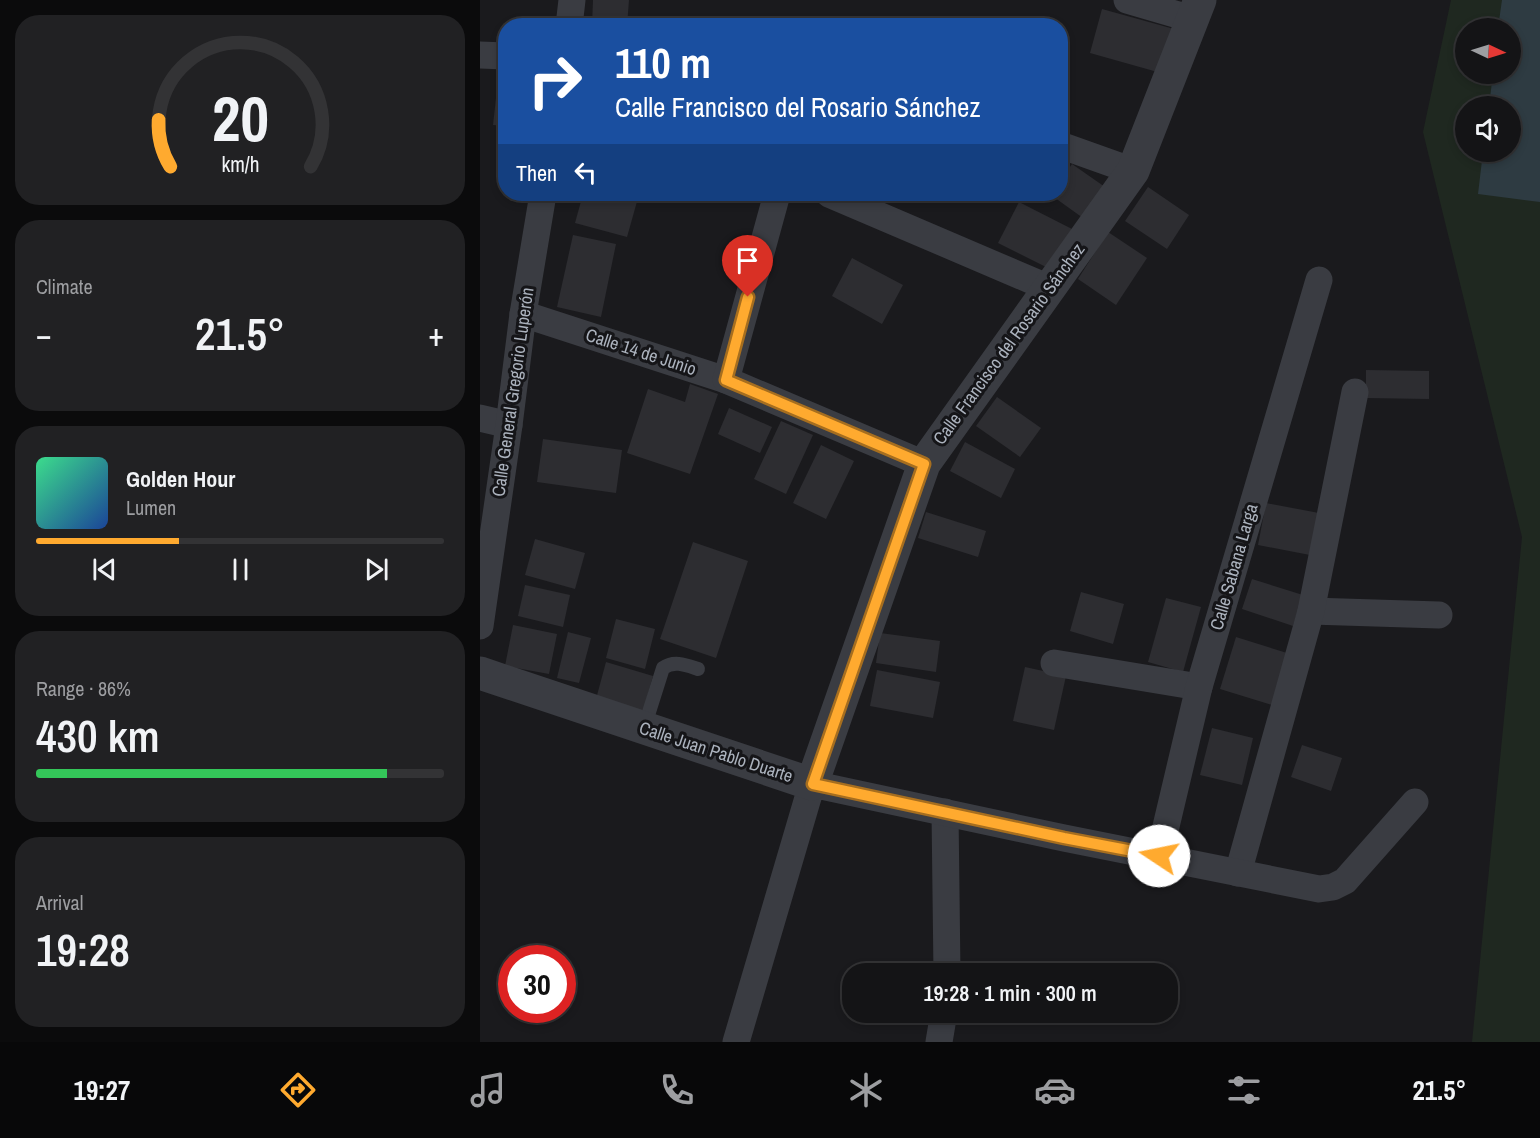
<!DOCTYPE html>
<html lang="en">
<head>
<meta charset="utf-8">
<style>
  body { margin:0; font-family:"Archivo Narrow",sans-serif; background:#212123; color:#f1f3f6; height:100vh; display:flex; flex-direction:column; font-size:22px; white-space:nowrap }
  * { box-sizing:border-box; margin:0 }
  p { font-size:20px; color:#9d9ea1 }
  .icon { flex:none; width:33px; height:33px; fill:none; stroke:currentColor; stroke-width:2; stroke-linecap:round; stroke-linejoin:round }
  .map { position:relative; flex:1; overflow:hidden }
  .side { display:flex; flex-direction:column; gap:15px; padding:15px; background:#0b0b0c; width:480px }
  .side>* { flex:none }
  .top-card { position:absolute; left:18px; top:18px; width:570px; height:183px; border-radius:24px; box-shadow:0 3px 9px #0003,0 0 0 2px #333335; background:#1a4fa0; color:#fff; overflow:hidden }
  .needle { width:39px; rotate:94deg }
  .fabs { position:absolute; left:975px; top:18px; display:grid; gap:12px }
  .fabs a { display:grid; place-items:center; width:66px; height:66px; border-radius:50%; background:#141416; box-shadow:0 3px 9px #0003,0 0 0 2px #333335; font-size:30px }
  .speed { position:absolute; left:18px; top:945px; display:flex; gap:12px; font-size:30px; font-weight:700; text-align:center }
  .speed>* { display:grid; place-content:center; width:78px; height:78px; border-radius:50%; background:#141416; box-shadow:0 3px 9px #0003,0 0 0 2px #333335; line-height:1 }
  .speed .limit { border:9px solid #d22; background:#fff; color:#111 }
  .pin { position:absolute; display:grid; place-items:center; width:51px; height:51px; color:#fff; margin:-62px -26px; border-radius:50% 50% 50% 0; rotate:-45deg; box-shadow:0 0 6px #0007 }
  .pin .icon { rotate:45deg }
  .me { position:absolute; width:66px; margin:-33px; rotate:281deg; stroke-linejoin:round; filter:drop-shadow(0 0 4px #0008) }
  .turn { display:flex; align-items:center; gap:21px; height:126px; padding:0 18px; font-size:27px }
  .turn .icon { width:78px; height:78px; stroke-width:2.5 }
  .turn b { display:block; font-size:42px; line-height:51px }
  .then { display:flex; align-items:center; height:57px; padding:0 18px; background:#0003; gap:12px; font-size:22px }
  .big { font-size:45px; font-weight:600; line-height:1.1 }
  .side .widget { flex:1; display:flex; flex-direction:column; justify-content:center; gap:9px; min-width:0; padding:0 21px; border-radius:24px; background:#212123 }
  .side .dial { align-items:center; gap:0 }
  .dial svg { height:156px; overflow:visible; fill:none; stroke:#333335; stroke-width:7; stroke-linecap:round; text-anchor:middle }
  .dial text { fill:#f1f3f6; stroke:none }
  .song { display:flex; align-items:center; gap:18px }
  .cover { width:72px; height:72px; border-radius:9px; background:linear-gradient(135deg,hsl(150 70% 55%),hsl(220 70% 35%)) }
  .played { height:6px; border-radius:3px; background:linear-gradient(90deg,#ffaa2f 35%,#333335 35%) }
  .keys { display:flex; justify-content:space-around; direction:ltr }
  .heat { display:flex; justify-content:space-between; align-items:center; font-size:33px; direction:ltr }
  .charge { height:9px; border-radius:4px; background:linear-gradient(90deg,#34c759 86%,#333335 0) }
  .trip { position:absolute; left:362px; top:963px; width:336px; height:60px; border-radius:24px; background:#141416; box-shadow:0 3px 9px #0003,0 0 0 2px #333335; font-weight:600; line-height:60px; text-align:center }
  .menu { display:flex; height:96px; justify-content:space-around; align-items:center; background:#080809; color:#9d9ea1 }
  .menu .icon { width:42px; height:42px }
  .menu .selected { color:#ffaa2f }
  .menu b { font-size:27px; color:#f1f3f6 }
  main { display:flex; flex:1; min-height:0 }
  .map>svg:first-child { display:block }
  .green { fill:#1f2820; fill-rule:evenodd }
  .water { fill:#2e3b42 }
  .building { fill:#2d2d31 }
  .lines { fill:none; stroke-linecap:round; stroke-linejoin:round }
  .service { stroke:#3a3c42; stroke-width:14 }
  .minor { stroke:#3a3c42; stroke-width:27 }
  .tertiary { stroke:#3a3c42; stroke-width:33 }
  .route-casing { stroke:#a66e1f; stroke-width:15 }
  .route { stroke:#ffaa2f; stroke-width:10 }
  .labels { text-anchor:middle; stroke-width:6; stroke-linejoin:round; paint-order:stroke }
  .street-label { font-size:18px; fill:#abb2bd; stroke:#151518 }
</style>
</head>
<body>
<main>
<section class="side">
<div class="widget dial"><svg viewBox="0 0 100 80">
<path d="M14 69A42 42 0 1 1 86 69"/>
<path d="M14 69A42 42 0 0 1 8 45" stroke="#ffaa2f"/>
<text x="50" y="56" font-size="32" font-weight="700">20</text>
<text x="50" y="72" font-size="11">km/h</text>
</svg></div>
<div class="widget"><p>Climate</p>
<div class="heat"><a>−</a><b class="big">21.5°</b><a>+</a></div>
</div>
<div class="widget">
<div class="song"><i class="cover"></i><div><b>Golden Hour</b><p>Lumen</p></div></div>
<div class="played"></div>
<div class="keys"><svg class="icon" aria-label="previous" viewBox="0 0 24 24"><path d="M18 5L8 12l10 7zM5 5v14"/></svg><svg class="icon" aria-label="pause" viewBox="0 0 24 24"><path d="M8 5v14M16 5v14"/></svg><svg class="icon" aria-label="next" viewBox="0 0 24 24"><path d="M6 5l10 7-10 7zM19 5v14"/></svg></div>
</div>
<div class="widget"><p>Range · 86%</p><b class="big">430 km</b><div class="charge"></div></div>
<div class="widget"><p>Arrival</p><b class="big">19:28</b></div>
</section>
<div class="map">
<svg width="1060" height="1042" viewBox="0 0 1060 1042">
  <rect width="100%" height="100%" fill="#1a1a1d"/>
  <path class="green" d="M971,0H1060V1042H992L1042,537L943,132ZM986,28H1030V74H986ZM986,106H1030V152H986Z"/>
  <polygon class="water" points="1022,0 1060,0 1060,202 998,194 1003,152 1030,152 1030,106 1009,106 1013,74 1030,74 1030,28 1018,28"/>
  <g class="building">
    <polygon points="113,0 149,0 147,26 112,26"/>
    <polygon points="622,9 694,29 681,73 610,53"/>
    <polygon points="19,71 26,72 26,126 13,125"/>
    <polygon points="592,164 625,187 603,218 571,195 572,194 580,194 580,181"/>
    <polygon points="668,187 709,215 687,249 645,221"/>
    <polygon points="103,194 140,194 158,198 147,237 95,223"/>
    <polygon points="539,202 592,229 572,270 518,243"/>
    <polygon points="628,232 667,258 636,305 598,279"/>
    <polygon points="93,235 136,244 121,317 77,307"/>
    <polygon points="372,258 423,285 402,324 352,296"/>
    <polygon points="886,370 949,371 949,399 886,398"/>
    <polygon points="210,384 238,394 210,474 147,453 168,389 205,402"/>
    <polygon points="517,397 561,428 540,457 496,426"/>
    <polygon points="249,408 292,427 280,453 238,434"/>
    <polygon points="301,421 333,435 306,494 274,479"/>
    <polygon points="63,439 142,450 136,493 57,482"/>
    <polygon points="485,442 535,469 521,498 470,471"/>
    <polygon points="341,445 374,461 346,519 313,503"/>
    <polygon points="786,503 839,513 830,555 778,545"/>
    <polygon points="446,512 506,531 498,557 438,538"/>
    <polygon points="55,539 105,553 95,589 45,575"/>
    <polygon points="213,542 268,561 236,658 180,639"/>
    <polygon points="772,579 823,595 813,626 762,609"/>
    <polygon points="45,585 90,595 83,627 38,616"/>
    <polygon points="601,592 644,604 633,644 590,631"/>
    <polygon points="686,598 721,607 703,672 668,662"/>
    <polygon points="136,619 175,629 165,669 126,658"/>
    <polygon points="33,625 77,634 69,674 25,666"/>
    <polygon points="88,632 111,638 99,683 77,678"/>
    <polygon points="400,633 460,641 456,672 396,663"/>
    <polygon points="756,637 807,653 792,705 740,689"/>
    <polygon points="126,662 173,676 163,712 116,699"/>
    <polygon points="545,667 586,676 574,730 533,721"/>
    <polygon points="397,670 460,682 453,718 390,706"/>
    <polygon points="732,728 773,738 762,785 720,775"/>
    <polygon points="822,745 862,758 851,791 811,777"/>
  </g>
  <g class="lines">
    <path class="service" d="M164,728L183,668C194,660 206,665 218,669"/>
    <g class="minor">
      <polyline points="647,0 712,19"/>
      <polyline points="89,26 92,0"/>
      <polyline points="0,55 26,56"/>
      <polyline points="580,145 653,171"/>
      <polyline points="349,194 569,288"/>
      <polyline points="43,314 246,380 444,464"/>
      <polyline points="246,380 297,194"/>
      <polyline points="0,418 29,425"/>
      <polyline points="831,611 959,615"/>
      <polyline points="0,626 29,425 43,314 63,194"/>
      <polyline points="574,663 719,687"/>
      <polyline points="465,812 467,974"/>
      <polyline points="679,856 719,687 839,280"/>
      <polyline points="758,873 831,611 875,392"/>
      <polyline points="256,1042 332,784 584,838 839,889 853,887 865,881 935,802"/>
      <polyline points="459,1042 464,1012"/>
    </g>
    <polyline class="tertiary" points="0,673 332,784 444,464 653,171 720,0"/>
  </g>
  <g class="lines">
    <defs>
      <polyline id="route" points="268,297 246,380 444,464 333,784 584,838 679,856"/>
    </defs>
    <use href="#route" class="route-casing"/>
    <use href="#route" class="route"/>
  </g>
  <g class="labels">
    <g class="street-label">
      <text transform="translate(529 344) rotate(-54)" y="6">Calle Francisco del Rosario Sánchez</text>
      <text transform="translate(161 352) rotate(18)" y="6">Calle 14 de Junio</text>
      <text transform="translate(33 392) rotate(-82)" y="6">Calle General Gregorio Luperón</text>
      <text transform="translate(754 567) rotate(-74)" y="6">Calle Sabana Larga</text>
      <text transform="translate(236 752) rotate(18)" y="6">Calle Juan Pablo Duarte</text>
    </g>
  </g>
</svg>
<div class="fabs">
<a><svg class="needle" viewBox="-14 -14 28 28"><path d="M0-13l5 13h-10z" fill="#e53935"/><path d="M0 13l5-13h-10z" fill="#9d9ea1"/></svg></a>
<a><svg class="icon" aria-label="sound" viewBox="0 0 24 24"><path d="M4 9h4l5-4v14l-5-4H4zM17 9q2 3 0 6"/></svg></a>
</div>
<div class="speed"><div class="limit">30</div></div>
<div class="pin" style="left:268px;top:297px;background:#d93025"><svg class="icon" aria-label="arrive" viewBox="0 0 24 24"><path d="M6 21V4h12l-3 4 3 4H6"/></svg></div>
<svg class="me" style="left:679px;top:856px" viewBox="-20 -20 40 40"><circle r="19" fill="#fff"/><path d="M0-13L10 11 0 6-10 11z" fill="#ffaa2f"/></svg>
<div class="trip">19:28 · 1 min · 300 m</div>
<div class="top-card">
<div class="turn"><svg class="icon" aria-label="right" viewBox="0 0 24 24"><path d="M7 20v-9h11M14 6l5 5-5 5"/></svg><div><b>110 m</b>Calle Francisco del Rosario Sánchez</div></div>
<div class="then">Then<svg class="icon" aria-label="left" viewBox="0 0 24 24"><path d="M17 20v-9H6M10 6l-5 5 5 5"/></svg></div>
</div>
</div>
</main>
<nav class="menu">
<b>19:27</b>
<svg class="icon selected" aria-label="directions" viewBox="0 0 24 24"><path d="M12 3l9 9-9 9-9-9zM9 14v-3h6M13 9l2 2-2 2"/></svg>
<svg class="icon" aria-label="music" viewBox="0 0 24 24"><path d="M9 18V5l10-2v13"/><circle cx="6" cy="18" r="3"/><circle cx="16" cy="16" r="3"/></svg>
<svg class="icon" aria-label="phone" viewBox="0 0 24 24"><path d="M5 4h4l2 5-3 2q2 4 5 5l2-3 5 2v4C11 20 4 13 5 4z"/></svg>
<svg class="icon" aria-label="climate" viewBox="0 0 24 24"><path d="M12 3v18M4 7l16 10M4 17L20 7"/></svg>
<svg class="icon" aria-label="car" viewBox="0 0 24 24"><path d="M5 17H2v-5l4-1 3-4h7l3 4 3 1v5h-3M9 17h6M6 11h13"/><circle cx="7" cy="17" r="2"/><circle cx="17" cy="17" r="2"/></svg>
<svg class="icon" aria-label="filters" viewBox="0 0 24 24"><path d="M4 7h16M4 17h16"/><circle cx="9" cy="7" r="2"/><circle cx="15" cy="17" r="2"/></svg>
<b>21.5°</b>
</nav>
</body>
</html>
